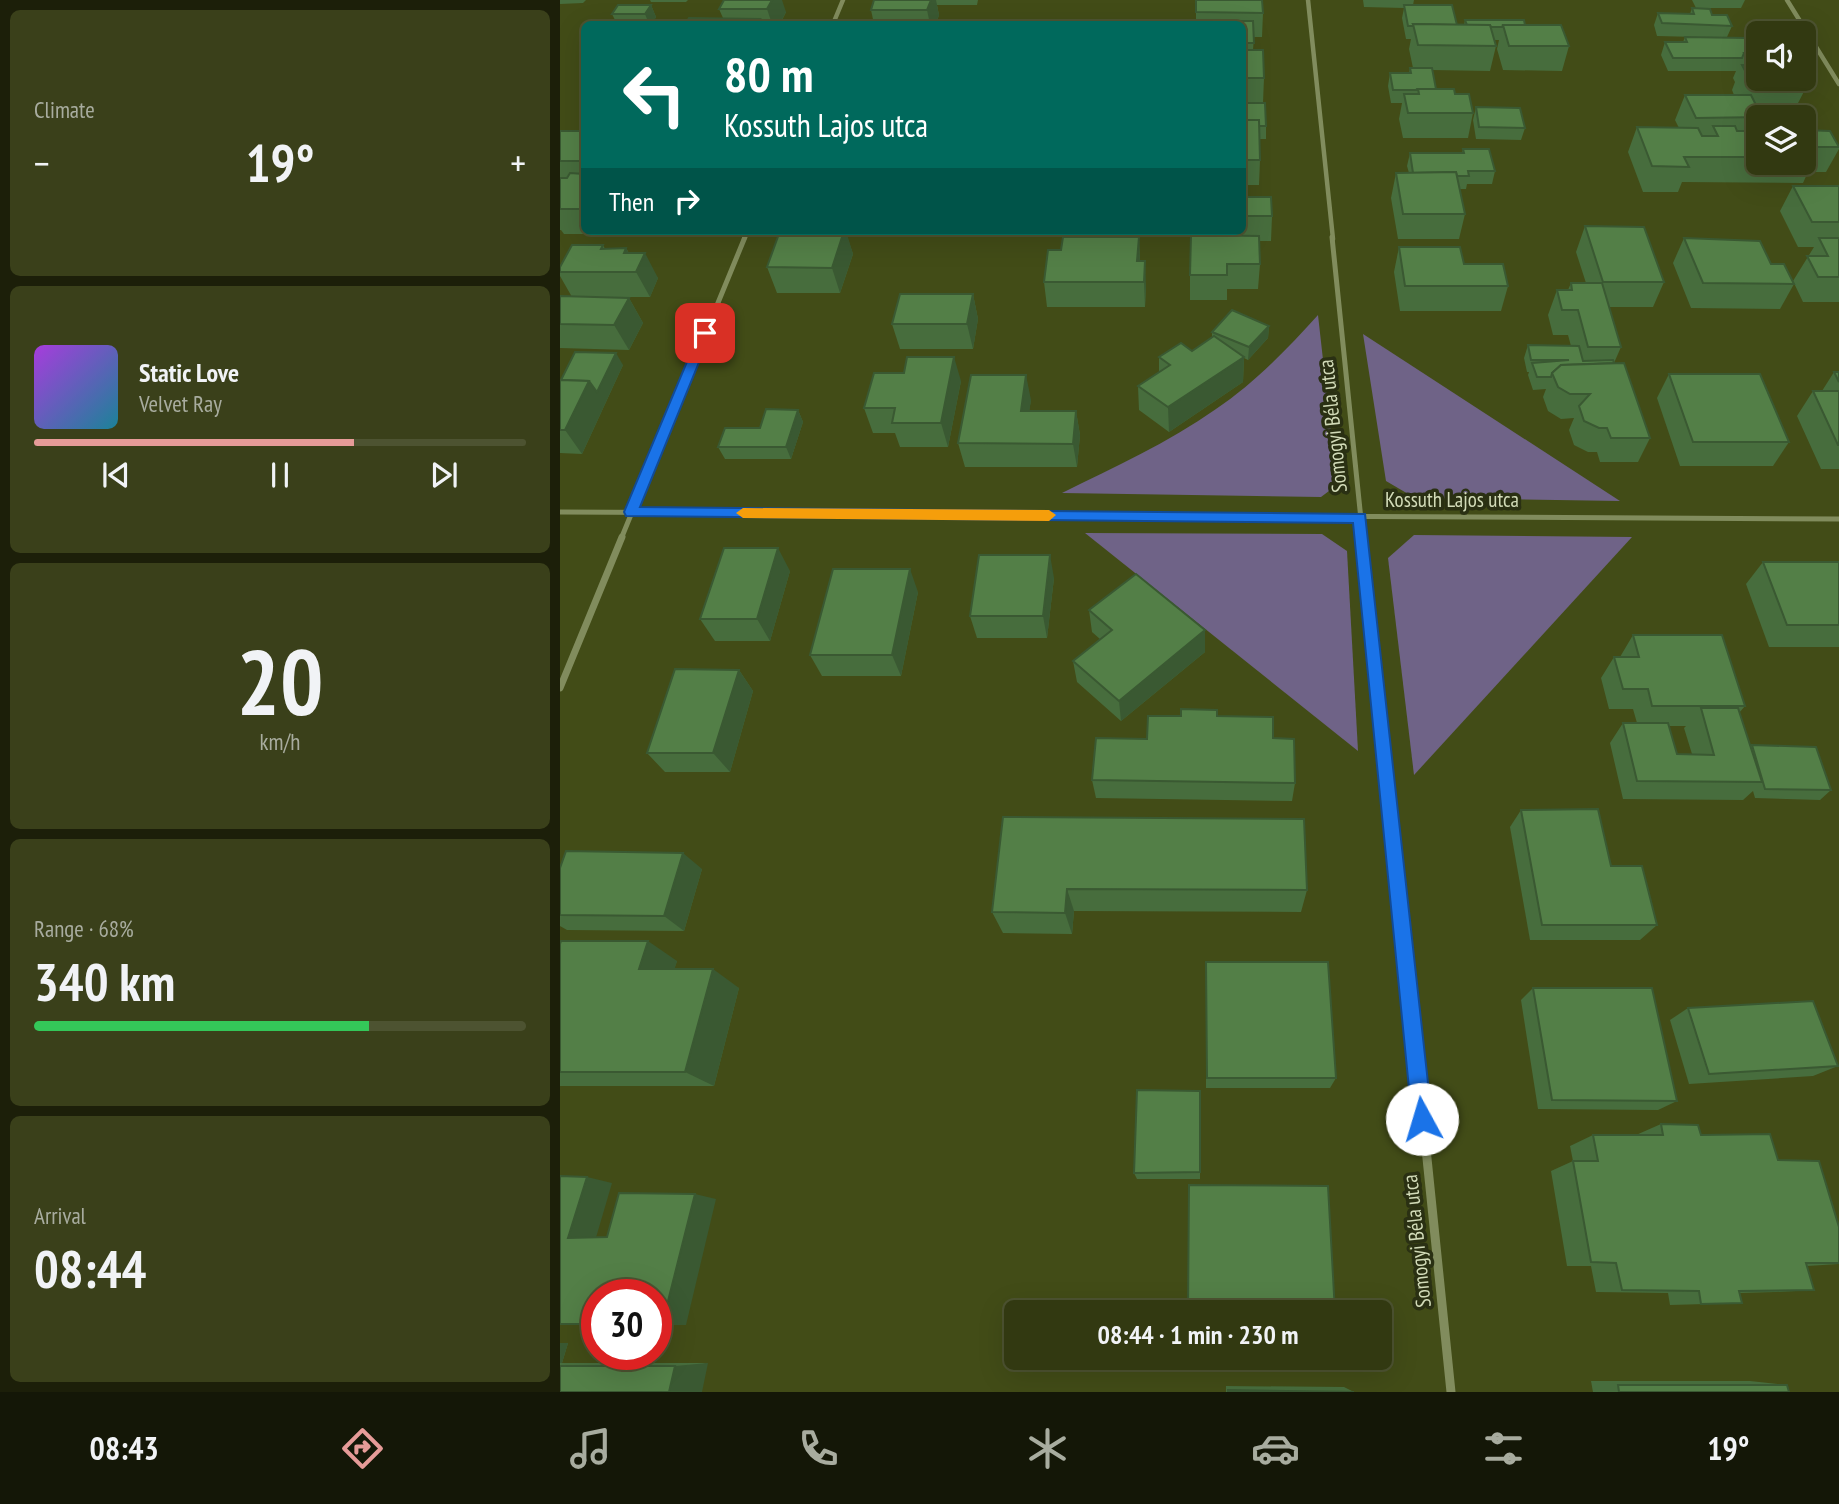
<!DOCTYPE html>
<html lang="en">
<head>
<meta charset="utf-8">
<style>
  body { margin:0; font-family:"PT Sans Narrow",sans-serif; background:#3a401a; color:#f1f3f6; height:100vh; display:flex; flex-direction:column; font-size:26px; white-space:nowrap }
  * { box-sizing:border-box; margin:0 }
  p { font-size:23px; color:#a8ac9f }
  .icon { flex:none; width:38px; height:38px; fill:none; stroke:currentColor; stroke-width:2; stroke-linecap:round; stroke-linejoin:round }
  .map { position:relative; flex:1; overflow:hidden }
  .side { display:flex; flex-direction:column; gap:10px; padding:10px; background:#1c1f09; width:560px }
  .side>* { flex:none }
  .hud { position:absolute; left:21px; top:21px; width:665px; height:214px; border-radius:10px; box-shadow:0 7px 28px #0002,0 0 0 2px #4d5331; background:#00695c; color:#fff; overflow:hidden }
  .tools { position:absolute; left:1186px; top:21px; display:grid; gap:14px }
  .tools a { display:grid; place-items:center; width:70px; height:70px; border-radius:10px; background:#323911; box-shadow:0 7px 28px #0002,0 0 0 2px #4d5331; font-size:35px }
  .speed { position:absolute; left:21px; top:1279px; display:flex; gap:14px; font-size:35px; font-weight:700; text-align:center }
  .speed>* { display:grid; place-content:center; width:91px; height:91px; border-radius:50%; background:#323911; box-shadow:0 7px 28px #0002,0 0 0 2px #4d5331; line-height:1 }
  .speed .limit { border:10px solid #d22; background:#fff; color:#111 }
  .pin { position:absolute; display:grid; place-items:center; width:60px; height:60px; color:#fff; margin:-30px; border-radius:14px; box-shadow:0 4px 10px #0006 }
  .me { position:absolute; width:77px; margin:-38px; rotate:354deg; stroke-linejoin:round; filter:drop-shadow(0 0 5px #0008) }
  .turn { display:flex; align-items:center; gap:24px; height:147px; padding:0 28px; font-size:32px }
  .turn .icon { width:91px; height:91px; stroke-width:2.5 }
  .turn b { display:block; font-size:49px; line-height:60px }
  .then { display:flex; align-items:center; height:66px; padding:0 28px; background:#0003; gap:14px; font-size:26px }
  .big { font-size:52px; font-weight:800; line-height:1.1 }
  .side .tile { flex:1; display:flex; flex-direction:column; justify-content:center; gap:10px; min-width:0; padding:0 24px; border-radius:10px; background:#3a401a }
  .side .dial { align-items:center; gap:0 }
  .dial b { font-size:91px; line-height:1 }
  .song { display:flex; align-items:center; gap:21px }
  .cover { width:84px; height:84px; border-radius:10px; background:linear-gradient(135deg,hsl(280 70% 55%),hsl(190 70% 35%)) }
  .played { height:7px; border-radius:4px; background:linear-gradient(90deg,#e69b98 65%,#4d5331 65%) }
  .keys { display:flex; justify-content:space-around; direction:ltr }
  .heat { display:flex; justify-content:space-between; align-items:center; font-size:38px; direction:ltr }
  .charge { height:10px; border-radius:5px; background:linear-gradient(90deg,#34c759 68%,#4d5331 0) }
  .trip { position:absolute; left:444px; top:1300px; width:388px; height:70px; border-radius:10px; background:#323911; box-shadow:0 7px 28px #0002,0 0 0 2px #4d5331; font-weight:800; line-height:70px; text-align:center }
  .tabs { display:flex; height:112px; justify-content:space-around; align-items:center; background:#141707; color:#a8ac9f }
  .tabs .icon { width:49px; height:49px }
  .tabs .active { color:#e69b98 }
  .tabs b { font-size:32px; color:#f1f3f6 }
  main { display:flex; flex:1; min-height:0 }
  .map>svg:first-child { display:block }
  .green { fill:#6f6387 }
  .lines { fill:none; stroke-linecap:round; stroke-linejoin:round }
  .minor-far3 { stroke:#818c5d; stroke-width:4.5 }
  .minor-far2 { stroke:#818c5d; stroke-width:5 }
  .minor-far1 { stroke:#818c5d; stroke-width:7 }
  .minor { stroke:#818c5d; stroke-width:9 }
  .wall { fill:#476d3d; fill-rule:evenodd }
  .shaded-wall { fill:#3a5932 }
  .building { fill:#537f47; stroke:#3a5932; stroke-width:2 }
  .route { fill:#1a73e8; stroke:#114b97; stroke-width:2 }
  .slow { fill:#f59e0b }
  .labels { text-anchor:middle; stroke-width:7; stroke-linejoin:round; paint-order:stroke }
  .street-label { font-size:21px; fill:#d2dbb8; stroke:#2a3013 }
</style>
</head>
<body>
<main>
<section class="side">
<div class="tile"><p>Climate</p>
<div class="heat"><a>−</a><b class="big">19°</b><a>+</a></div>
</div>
<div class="tile">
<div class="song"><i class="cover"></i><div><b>Static Love</b><p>Velvet Ray</p></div></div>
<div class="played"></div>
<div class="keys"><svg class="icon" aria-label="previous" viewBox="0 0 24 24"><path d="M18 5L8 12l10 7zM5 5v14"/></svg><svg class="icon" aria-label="pause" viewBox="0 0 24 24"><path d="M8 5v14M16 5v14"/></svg><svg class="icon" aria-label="next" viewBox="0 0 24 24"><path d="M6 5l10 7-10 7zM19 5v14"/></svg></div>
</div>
<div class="tile dial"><b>20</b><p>km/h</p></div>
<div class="tile"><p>Range · 68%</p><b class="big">340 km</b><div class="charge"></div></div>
<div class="tile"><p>Arrival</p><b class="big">08:44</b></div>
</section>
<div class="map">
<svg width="1279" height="1392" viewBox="0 0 1279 1392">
  <rect width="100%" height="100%" fill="#424c17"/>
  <g class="green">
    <path d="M758,315L777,485L761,497L502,493C554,467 608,443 656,409C695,383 727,349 758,315Z"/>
    <polygon points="803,334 1060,501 855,498 826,481"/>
    <polygon points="525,533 762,534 787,551 798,751"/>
    <polygon points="854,535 1072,537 854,775 828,558"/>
  </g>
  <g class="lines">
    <g class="minor-far3">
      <polyline points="748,0 773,239"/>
      <polyline points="1227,0 1279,84"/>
      <polyline points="273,24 283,0"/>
      <polyline points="184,239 187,231"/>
    </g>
    <g class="minor-far2">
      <polyline points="772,237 803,539"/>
      <polyline points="0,512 1279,519"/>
      <polyline points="61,539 185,237"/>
    </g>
    <g class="minor-far1">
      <polyline points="803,537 842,917"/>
      <polyline points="0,688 62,537"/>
    </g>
    <polyline class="minor" points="842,915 891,1392"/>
  </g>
  <g class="wall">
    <polygon points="0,0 26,0 23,3 0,4"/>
    <polygon points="90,0 128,0 126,2 91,2"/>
    <polygon points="164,0 226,12 220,24 125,24 163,18 159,9"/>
    <polygon points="314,0 418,0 417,5 377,5 379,15 376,24 314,24 311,10"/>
    <polygon points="636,0 703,13 702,37 694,37 693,50 704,78 703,103 682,103 682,24 636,24"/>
    <polygon points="803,0 854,0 853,5 897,25 904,25 905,20 965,25 1009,46 1002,71 943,70 937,49 939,40 934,40 936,46 930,71 872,70 876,89 895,94 913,113 908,138 843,138 839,119 842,103 831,103 828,86 830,73 849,73 850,68 853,68 849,49 851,39 846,39 842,18 844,8 804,7"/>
    <polygon points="1132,0 1185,0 1181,8 1136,8"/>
    <polygon points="91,5 96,17 92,24 57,24 52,14"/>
    <polygon points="1132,8 1152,15 1172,26 1167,37 1250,80 1237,105 1196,105 1199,117 1199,163 1244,163 1244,130 1279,146 1279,149 1266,172 1248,172 1243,183 1122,182 1118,192 1083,192 1068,152 1077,127 1119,128 1115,120 1125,95 1174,95 1172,90 1175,82 1173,78 1176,71 1108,71 1101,55 1105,42 1123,42 1125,37 1137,37 1097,36 1094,25 1098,13 1130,14"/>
    <polygon points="682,103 706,126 706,139 700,139 700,160 699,185 682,185"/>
    <polygon points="916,107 965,128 961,140 916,139 913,120"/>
    <polygon points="0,131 24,131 24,231 116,231 114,234 4,234 1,230 0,230"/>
    <polygon points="903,149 935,171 932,184 907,184 906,189 900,189 905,214 899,239 838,239 831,198 836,173 849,173 847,166 850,153 902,153"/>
    <polygon points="1233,186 1279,186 1279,302 1243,302 1233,281 1254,247 1238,247 1220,211"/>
    <polygon points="682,190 686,197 712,216 711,241 699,241 700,264 698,289 667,289 667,300 630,300 630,275 634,231 682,231"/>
    <polygon points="1025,226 1104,282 1093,307 1049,307 1061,347 1054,363 1090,438 1078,462 1040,462 1037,452 1028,452 1014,445 1009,430 1014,418 1001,419 988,411 983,397 986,389 973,390 968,375 969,372 967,372 964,358 968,345 1011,346 1008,335 993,335 988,315 997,290 1008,290 1011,283 1026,283 1016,252"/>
    <polygon points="220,231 385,231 384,234 317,233 316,237 298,236 297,233 286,233 293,254 280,293 217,293 207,267"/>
    <polygon points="579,237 580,261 586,286 585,307 487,307 484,282 501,250"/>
    <polygon points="1124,238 1211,264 1234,284 1220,309 1131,308 1113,263"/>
    <polygon points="43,245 45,249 66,248 69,253 98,278 90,297 31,297 69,298 83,323 69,350 0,348 0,296 12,297 0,276 0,272"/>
    <polygon points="839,247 904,264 948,286 941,311 840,311 834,272"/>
    <polygon points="413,294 418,319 413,349 340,349 332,324"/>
    <polygon points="709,326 708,338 688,360 684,358 683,382 609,432 579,410 578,386 599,372 599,357 632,351 652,338 652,332"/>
    <polygon points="63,365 22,454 0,453 0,380"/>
    <polygon points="1274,372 1279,372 1279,469 1261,469 1237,416 1253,391 1262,391"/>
    <polygon points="1109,374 1229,442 1213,466 1120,466 1097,398"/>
    <polygon points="401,381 388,447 340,447 335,433 313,433 304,408"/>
    <polygon points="471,400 469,411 516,411 520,435 517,467 405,467 398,443"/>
    <polygon points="238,410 243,422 231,459 165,459 158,447"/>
    <polygon points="1203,562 1279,625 1279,647 1209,647 1186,584"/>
    <polygon points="230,571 210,641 155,641 140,619"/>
    <polygon points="494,578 487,638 417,638 410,616"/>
    <polygon points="358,592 341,676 262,676 250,655"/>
    <polygon points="529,610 645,652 561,721 517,682 513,661 540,639 532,632"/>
    <path d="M1073,635L1185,706L1179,713L1190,747L1192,745L1271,790L1260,800L1195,798L1193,791L1183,800L1063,799L1050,743L1063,723H1077L1073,709H1049L1041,678L1054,657H1060ZM1109,726H1126L1124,728L1132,754H1117Z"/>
    <polygon points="179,670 193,691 170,772 105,772 87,753"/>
    <polygon points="657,716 713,738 735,783 732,801 536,798 532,780 587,739"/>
    <polygon points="961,810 1097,925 1080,940 970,940 950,827"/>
    <polygon points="744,819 747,890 741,912 514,911 512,934 443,933 432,912"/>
    <polygon points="0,868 142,869 124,931 7,930 0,926"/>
    <polygon points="0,944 117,961 114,969 179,988 154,1086 0,1086"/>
    <polygon points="646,962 776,1078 770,1088 646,1088"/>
    <polygon points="973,988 1117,1101 1098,1110 978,1109 961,1000"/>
    <polygon points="1128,1008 1278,1066 1253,1076 1129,1084 1110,1020"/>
    <polygon points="640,1091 640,1179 577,1179 574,1173"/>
    <polygon points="1101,1124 1141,1135 1218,1160 1279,1227 1279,1264 1247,1266 1254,1290 1216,1292 1180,1293 1182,1303 1110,1305 1108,1293 1036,1292 1031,1266 1007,1266 991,1171 1013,1161 1010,1146 1033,1135 1076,1135"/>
    <polygon points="0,1343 8,1343 2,1363 148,1363 0,1392"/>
    <polygon points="1031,1381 1190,1381 1227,1385 1229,1392 1033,1392"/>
    <polygon points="666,1386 784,1387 794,1392 666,1392"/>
  </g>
  <g class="shaded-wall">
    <polygon points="212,0 222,0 226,12 220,24 212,24 207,9"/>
    <polygon points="371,0 376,0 379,15 376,24 370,24 367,10"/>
    <polygon points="91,5 96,17 92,24 89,24 85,14"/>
    <polygon points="284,231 286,231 293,254 280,293 272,268"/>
    <polygon points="579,237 580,262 577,261"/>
    <polygon points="66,248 77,269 85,253 98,278 90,297 76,272 64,253"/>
    <polygon points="585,261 586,286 585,307 584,282"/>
    <polygon points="413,294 418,319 413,349 407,324"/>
    <polygon points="69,298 83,323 69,350 54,325"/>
    <polygon points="709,326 708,338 688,360 689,347"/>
    <polygon points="56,353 63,365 22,454 5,430 29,381"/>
    <polygon points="394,357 401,381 388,447 381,423"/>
    <polygon points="684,357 683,382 609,432 608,407"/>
    <polygon points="466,375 471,400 466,435 461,411"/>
    <polygon points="238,410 243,422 231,459 226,447"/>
    <polygon points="516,411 520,435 517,467 513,444"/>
    <polygon points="218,548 230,571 210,641 197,619"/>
    <polygon points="490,555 494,578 487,638 483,616"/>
    <polygon points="350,569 358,592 341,676 332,655"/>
    <polygon points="645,630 645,652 561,721 559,701"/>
    <polygon points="179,670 193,691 170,772 153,753"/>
    <polygon points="123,853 142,869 124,931 104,916"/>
    <polygon points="507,889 514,911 512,934 505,913"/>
    <polygon points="88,941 117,961 109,988 79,969"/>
    <polygon points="153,969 179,988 154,1086 125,1072"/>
    <polygon points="27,1177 52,1183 35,1241 8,1238"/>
    <polygon points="135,1194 156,1199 126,1325 102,1325"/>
    <polygon points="0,1343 8,1343 2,1363 0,1363"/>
    <polygon points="148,1363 142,1392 109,1392 115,1366"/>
  </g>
  <g class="building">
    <polygon points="164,0 212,0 207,9 159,9"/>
    <polygon points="314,0 371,0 367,10 311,10"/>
    <polygon points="636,0 702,0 703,13 636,12"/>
    <polygon points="58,5 91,5 85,14 52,14"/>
    <polygon points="844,5 892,5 897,25 853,24 854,26 848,26"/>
    <polygon points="1132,8 1150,9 1152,15 1167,15 1172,26 1102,23 1098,13 1134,14"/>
    <polygon points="129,18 200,19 197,24 125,24"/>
    <polygon points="905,20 964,20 965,25 943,25 942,27 931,27 930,25 907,25"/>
    <polygon points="649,21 693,21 694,43 682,43 682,24 649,24"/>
    <polygon points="853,24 930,25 936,46 858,45"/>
    <polygon points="943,25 1001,25 1009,46 949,46"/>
    <polygon points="1125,37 1187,38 1195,53 1184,53 1182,58 1113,58 1105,42 1127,42"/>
    <polygon points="682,50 703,50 704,78 682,78"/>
    <polygon points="1184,53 1199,53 1199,79 1244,79 1244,71 1250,80 1190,80 1182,65 1190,65"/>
    <polygon points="850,68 872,68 876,89 858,89 859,90 833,90 830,73 851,73"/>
    <polygon points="858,89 894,89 895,94 909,94 913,113 848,113 844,94 859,94"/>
    <polygon points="1125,95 1191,95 1202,117 1136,118"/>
    <polygon points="682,103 705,103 706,126 699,126 699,120 682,120"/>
    <polygon points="916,107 960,108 965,128 919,127"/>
    <polygon points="1197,107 1227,107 1232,117 1202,117"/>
    <polygon points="682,120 699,120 700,160 682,160"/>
    <polygon points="1153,126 1175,126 1177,131 1199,131 1199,157 1124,157 1129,167 1092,166 1077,127 1138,128 1142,136 1158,136"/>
    <polygon points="1244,130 1270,131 1279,147 1251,147 1256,158 1244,157"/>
    <rect x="0" y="131" width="24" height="30"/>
    <polygon points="903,149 929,149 935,171 908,171 909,176 897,176 896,172 853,173 850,153 904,153"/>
    <polygon points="896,172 905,214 843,214 836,173"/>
    <polygon points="10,173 24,174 24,209 0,209 0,178 7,178"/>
    <polygon points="1233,186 1279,186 1279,222 1252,222"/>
    <polygon points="682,190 686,190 686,197 711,197 712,216 682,216"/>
    <polygon points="1025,226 1084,227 1104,282 1043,282"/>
    <polygon points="220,231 284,231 272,268 207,267"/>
    <polygon points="631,235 699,236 700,264 667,264 667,275 630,275"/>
    <polygon points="503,237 579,237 577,261 585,261 584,282 484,282 488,250 501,250"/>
    <polygon points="1124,238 1200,241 1211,264 1224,264 1234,284 1143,283"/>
    <polygon points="1259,238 1279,238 1279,277 1258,277 1247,256 1268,256"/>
    <polygon points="12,245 43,245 41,249 66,248 64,253 85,253 76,272 0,272 0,267"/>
    <polygon points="839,247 900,247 904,264 943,264 948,286 845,286"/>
    <polygon points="1011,283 1042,283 1061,347 1028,347 1018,310 1002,310 997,290 1012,290"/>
    <polygon points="340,294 413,294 407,324 332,324"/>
    <polygon points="0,296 69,298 54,325 0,324"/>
    <polygon points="672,310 709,326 689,347 652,332"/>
    <polygon points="654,336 684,357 608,407 578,386 610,365 599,357 621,343 632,351"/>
    <polygon points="968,345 1019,346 1023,361 1053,360 1054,363 1001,365 992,373 991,377 977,377 972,363 1009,360 971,360"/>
    <polygon points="15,352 56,353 37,392 29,381 1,380"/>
    <polygon points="347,357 394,357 381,423 332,423 335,408 304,408 314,373 344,373"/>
    <polygon points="1064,363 1090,438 1051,438 1047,428 1039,428 1024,421 1019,406 1030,394 1010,394 998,387 992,373 1001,365"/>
    <polygon points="1274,372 1279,372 1279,382"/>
    <polygon points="1109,374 1200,374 1229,442 1133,442"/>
    <polygon points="411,375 466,375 461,411 516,411 513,444 398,443"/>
    <polygon points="0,380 29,381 5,430 0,430"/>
    <polygon points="1253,391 1279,391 1279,445 1278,445"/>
    <polygon points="206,409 238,410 226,447 158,447 165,428 200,428"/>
    <polygon points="164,548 218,548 197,619 140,619"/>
    <polygon points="419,555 490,555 483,616 410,616"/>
    <polygon points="1203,562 1279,562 1279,625 1227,625"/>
    <polygon points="273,569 350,569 332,655 250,655"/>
    <polygon points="576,574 645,630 559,701 513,661 552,630 529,610"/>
    <polygon points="1073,635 1162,635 1185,706 1092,706 1088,689 1063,689 1054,657 1079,657"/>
    <polygon points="115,669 179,670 153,753 87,753"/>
    <polygon points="1141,708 1178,708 1202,782 1077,781 1063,723 1108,723 1117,754 1154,755"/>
    <polygon points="621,709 657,710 657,716 713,717 713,738 734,739 735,783 532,780 536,738 587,739 588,716 621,716"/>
    <polygon points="1192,745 1256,747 1271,790 1205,789"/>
    <polygon points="1038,809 1051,866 1082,866 1097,925 982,925 961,810"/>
    <polygon points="443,817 744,819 747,890 507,889 505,913 432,912"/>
    <polygon points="6,851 123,853 104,916 0,915 0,868"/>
    <polygon points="1,941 88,941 79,969 153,969 125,1072 0,1072 0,944"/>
    <polygon points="646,962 768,962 776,1078 647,1078"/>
    <polygon points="973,988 1092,988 1117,1101 992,1100"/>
    <polygon points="1253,1001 1278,1066 1149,1074 1128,1008"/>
    <polygon points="577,1090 640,1091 640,1172 574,1173"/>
    <polygon points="1101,1124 1138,1125 1141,1135 1210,1134 1218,1160 1259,1161 1279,1227 1279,1263 1246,1263 1254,1290 1179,1291 1182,1303 1141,1304 1139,1291 1062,1290 1056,1263 1031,1262 1013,1161 1038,1161 1033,1135 1103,1135"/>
    <polygon points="0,1176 27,1177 8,1238 47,1237 59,1193 135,1194 102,1325 96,1325 96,1295 37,1295 37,1324 0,1324"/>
    <polygon points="629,1185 768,1186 775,1312 628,1312"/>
    <polygon points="0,1366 115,1366 109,1392 0,1392"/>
    <polygon points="1058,1385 1227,1385 1229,1392 1059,1392"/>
    <polygon points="668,1390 794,1392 668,1392"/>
  </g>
  <polygon class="route" points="145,329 151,333 80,507 805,514 872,1119 869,1126 862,1129 855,1126 852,1119 793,523 66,516 64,512 139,333"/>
  <polygon class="slow" points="183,508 489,510 496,515 489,521 183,518 176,513"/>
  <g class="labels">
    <g class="street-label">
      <text transform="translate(773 426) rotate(-96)" y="7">Somogyi Béla utca</text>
      <text x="892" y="507">Kossuth Lajos utca</text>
      <text transform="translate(857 1241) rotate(-96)" y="7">Somogyi Béla utca</text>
    </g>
  </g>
</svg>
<div class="tools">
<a><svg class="icon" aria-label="sound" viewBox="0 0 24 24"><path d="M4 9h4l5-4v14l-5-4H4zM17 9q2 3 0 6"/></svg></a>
<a><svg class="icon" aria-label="layers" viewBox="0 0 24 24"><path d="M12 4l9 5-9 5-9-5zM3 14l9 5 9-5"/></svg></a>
</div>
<div class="speed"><div class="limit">30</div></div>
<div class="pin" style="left:145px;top:333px;background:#d93025"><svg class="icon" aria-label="arrive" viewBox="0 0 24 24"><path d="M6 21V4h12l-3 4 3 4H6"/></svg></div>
<svg class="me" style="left:862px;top:1119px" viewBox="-20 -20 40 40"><circle r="19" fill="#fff"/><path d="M0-13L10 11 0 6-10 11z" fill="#1a73e8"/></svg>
<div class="trip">08:44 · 1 min · 230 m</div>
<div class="hud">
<div class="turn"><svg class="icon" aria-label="left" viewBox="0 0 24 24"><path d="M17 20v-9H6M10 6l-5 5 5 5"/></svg><div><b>80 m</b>Kossuth Lajos utca</div></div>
<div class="then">Then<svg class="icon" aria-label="right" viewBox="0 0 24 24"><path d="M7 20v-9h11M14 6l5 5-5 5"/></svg></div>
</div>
</div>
</main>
<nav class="tabs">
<b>08:43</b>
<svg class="icon active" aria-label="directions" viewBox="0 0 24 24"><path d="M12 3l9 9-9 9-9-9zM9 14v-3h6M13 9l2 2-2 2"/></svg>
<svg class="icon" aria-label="music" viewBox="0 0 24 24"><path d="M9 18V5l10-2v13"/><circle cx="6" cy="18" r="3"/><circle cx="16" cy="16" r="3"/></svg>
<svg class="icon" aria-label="phone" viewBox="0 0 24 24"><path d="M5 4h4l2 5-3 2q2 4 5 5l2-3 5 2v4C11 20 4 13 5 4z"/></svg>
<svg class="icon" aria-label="climate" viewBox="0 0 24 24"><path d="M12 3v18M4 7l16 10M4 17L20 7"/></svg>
<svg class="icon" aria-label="car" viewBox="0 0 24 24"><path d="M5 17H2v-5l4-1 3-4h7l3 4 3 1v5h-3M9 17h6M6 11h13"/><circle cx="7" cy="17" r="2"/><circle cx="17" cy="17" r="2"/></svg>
<svg class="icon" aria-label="filters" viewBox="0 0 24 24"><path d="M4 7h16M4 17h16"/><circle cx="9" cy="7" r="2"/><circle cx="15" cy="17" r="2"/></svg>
<b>19°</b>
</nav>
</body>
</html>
